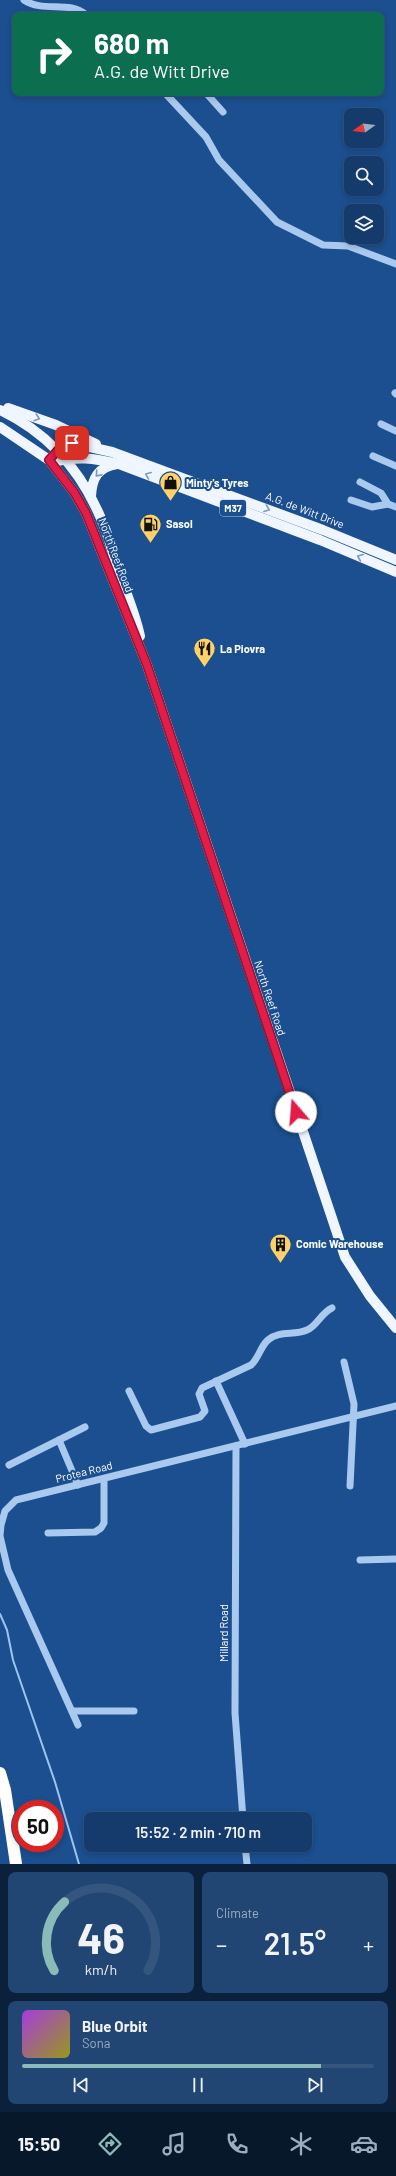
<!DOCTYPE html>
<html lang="en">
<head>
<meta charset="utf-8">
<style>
  body { margin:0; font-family:Barlow,sans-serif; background:#214673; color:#f1f3f6; height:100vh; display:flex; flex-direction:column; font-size:15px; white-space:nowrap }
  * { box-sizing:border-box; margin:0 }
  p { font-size:13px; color:#9dadc1 }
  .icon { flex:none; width:22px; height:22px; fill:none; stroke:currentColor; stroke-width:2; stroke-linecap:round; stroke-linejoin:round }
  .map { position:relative; height:1864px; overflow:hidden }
  .panel { display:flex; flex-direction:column; gap:8px; padding:8px; background:#0b203b; flex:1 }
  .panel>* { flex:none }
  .top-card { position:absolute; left:12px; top:12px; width:372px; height:84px; border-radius:8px; box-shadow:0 2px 6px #0003,0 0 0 1px #33557e; background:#0b6e4f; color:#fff; overflow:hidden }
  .needle { width:26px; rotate:255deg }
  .tools { position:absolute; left:344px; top:108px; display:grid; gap:8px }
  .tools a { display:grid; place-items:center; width:40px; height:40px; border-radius:8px; background:#143b6b; box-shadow:0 2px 6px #0003,0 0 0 1px #33557e; font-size:20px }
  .speed { position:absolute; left:12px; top:1800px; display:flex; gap:8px; font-size:20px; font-weight:700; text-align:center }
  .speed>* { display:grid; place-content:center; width:52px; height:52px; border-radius:50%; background:#143b6b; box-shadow:0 2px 6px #0003,0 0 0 1px #33557e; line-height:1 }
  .speed .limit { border:6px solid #d22; background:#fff; color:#111 }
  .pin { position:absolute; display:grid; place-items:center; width:34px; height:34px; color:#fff; margin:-17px; border-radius:8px; box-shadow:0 2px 6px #0006 }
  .me { position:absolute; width:44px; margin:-22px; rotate:342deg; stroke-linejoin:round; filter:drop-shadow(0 0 3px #0008) }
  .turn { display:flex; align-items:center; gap:14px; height:84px; padding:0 16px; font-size:18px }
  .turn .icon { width:52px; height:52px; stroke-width:2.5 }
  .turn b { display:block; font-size:28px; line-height:34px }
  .big { font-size:30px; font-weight:600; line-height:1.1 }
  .panel .card { flex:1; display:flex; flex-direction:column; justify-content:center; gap:6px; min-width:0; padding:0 14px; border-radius:8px; background:#214673 }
  .panel .dial { align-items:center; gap:0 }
  .dial svg { height:104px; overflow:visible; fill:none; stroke:#33557e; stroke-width:7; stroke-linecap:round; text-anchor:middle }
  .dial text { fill:#f1f3f6; stroke:none }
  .song { display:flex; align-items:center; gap:12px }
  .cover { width:48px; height:48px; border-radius:6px; background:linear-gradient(135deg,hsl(280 70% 55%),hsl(60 70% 35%)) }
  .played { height:4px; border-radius:2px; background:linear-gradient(90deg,#8bbbb9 85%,#33557e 85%) }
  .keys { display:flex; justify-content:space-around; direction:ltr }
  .heat { display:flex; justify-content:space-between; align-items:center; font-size:22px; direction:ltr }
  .panel .tiles { flex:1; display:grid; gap:8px; grid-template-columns:1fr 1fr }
  .card:last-child { grid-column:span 2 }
  .trip { position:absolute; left:84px; top:1812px; width:228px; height:40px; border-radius:8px; background:#143b6b; box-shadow:0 2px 6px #0003,0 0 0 1px #33557e; font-weight:600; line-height:40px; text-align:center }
  .menu { display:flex; height:64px; justify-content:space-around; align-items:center; background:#08182b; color:#9dadc1 }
  .menu .icon { width:28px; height:28px }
  .menu .current { color:#8bbbb9 }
  .menu b { font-size:18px; color:#f1f3f6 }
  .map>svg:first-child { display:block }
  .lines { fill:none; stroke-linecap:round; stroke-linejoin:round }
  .stream { stroke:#9cc4f0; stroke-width:2 }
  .minor { stroke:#a9c9ee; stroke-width:7 }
  .major { stroke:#f0f6ff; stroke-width:10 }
  .highway { stroke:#fff; stroke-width:12 }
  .oneway { stroke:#7b9ac1 }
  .route-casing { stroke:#92132f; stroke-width:10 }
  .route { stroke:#e11d48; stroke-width:7 }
  .labels { text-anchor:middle; stroke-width:4; stroke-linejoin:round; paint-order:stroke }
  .shield { fill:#1b4f8f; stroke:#bbcadd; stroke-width:1 }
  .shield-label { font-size:10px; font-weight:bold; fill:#fff }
  .poi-label { font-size:11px; font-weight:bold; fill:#fff; stroke:#1b4f8f; text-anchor:start }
  .street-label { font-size:11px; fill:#fff; stroke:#1b4f8f }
</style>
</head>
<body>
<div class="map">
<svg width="396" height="1864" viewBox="0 0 396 1864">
  <rect width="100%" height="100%" fill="#1b4f8f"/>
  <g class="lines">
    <polyline class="stream" points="0,1614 7,1630 13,1660 55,1782 79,1864"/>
    <g class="minor">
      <path d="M24,0C43,13 70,0 86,15"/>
      <polyline points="165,93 206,137 219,160 277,222 323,245 348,246 396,264"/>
      <polyline points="206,93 223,112"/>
      <polyline points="395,393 396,394"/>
      <polyline points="381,424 396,431"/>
      <polyline points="373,456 396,466"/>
      <polyline points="360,482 381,493 388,504"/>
      <polyline points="351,500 372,507 388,504 396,507"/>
      <polyline points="344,1362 354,1404 350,1486"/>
      <polyline points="216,1381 245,1444"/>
      <path d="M129,1391L146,1426L151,1430L200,1417L205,1411L199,1394L202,1388L251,1365C259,1358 260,1347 268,1340C280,1330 294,1336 307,1330C317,1326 321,1313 332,1308"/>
      <polyline points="59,1440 85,1427"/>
      <polyline points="236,1446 235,1713 243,1819"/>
      <polyline points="9,1465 59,1440 78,1485"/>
      <polyline points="48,1533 95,1532 101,1528 104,1523 104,1479"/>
      <polyline points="360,1560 396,1559"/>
      <polyline points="72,1711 134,1711"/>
      <polyline points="78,1725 8,1570 0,1536 1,1525 5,1511 16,1500 396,1406"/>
      <polyline points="245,1845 247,1864"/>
    </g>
    <g class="major">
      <polyline points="8,408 56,425 96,444"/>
      <path d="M0,410C51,434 84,474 104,526C110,540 113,555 118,570C126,592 135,613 140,636"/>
      <polyline points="0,427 49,460 74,492 86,513 147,665 345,1257 370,1296 396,1328"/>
      <polyline points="49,460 58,450 72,443 112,452 323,530 396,560"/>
      <path d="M52,462C78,456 93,458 119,464L320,540L396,572"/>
      <path d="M91,496C92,478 98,467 117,464"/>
    </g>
    <polyline class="highway" points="0,1773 5,1790 16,1864"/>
  </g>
  <defs><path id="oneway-chevron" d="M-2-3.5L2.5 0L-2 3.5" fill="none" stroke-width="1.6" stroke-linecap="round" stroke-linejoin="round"/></defs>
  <g class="oneway">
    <use href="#oneway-chevron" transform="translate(37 418) rotate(19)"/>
    <use href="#oneway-chevron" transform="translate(98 474) rotate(132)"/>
    <use href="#oneway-chevron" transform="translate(148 475) rotate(-159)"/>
    <use href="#oneway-chevron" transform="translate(267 509) rotate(20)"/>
    <use href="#oneway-chevron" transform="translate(360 557) rotate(-157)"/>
  </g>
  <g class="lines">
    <defs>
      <polyline id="route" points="72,443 58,450 49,460 74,492 86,513 147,665 296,1112"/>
    </defs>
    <use href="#route" class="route-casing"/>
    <use href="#route" class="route"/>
  </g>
  <defs>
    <symbol id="shop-pin" viewBox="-11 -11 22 30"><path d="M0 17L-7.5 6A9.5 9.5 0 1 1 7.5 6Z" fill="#ffd166" stroke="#1b4f8f"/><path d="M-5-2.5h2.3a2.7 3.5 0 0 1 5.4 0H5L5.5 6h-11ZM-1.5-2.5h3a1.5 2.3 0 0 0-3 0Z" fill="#111"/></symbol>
    <symbol id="fuel-pin" viewBox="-11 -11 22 30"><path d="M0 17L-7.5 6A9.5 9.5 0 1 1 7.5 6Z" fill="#ffd166" stroke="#1b4f8f"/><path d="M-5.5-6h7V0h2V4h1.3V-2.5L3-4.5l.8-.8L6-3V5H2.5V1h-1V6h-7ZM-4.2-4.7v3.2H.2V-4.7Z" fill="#111"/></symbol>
    <symbol id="restaurant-pin" viewBox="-11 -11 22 30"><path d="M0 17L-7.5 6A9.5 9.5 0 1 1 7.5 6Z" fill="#ffd166" stroke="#1b4f8f"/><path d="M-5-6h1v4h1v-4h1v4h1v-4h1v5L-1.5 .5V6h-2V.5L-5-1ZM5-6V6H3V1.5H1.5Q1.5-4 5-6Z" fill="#111"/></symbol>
    <symbol id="building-pin" viewBox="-11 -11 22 30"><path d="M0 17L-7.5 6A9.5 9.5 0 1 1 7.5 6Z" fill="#ffd166" stroke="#1b4f8f"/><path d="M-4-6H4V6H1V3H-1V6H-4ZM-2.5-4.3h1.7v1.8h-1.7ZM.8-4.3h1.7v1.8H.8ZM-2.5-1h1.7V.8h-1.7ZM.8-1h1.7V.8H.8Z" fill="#111"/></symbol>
  </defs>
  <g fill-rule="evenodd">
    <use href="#shop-pin" x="158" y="470" width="25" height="34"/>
    <use href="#fuel-pin" x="138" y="512" width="25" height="34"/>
    <use href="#restaurant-pin" x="192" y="636" width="25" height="34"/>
    <use href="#building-pin" x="268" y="1232" width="25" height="34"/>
  </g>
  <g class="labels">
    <rect class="shield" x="220" y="500" width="26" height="16" rx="3"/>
    <g class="shield-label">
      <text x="233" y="512">M37</text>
    </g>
    <g class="poi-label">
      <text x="186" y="487">Minty's Tyres</text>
      <text x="166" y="528">Sasol</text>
      <text x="220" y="653">La Piovra</text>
      <text x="296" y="1248">Comic Warehouse</text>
    </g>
    <g class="street-label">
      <text transform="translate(305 510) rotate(21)" y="4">A.G. de Witt Drive</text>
      <text transform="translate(116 555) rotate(69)" y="4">North Reef Road</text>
      <text transform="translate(270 998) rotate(72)" y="4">North Reef Road</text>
      <text transform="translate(84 1472) rotate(-14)" y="4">Protea Road</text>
      <text transform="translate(224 1633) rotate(-90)" y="4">Millard Road</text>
    </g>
  </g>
</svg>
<div class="tools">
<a><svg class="needle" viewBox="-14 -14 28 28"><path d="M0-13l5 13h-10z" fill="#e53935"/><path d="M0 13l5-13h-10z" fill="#9dadc1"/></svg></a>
<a><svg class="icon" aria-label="search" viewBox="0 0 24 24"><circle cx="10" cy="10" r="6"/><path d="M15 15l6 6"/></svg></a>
<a><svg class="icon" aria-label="layers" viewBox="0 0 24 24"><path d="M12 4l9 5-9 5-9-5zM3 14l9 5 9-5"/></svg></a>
</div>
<div class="speed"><div class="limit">50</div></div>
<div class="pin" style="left:72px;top:443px;background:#d93025"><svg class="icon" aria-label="arrive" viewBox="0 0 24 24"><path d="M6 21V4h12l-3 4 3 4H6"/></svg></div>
<svg class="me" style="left:296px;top:1112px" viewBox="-20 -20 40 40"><circle r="19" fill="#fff"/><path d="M0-13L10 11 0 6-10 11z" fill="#e11d48"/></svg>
<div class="trip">15:52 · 2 min · 710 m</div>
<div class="top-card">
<div class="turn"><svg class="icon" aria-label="right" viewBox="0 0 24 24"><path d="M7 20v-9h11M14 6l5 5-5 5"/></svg><div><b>680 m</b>A.G. de Witt Drive</div></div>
</div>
</div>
<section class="panel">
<div class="tiles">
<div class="card dial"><svg viewBox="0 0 100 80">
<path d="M14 69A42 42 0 1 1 86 69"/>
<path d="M14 69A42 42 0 0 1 22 16" stroke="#8bbbb9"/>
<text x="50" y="56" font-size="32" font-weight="700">46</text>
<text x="50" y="72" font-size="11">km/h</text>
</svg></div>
<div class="card"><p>Climate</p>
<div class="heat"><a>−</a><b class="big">21.5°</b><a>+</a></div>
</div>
<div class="card">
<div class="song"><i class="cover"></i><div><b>Blue Orbit</b><p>Sona</p></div></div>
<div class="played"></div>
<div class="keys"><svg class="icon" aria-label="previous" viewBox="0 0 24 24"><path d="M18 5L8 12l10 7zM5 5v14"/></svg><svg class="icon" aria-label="pause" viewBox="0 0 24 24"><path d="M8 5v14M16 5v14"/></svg><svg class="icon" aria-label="next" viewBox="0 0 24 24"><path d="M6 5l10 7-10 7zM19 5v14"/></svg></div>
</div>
</div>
</section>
<nav class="menu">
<b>15:50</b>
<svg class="icon current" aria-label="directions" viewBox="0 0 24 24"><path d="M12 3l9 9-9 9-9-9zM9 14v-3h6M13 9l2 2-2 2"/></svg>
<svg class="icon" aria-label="music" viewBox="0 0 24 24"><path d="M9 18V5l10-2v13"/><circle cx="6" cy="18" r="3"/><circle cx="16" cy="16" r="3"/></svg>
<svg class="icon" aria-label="phone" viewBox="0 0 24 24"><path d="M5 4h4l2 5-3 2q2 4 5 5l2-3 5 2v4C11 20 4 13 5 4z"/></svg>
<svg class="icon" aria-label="climate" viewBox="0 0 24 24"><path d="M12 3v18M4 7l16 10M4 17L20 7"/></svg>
<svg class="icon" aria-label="car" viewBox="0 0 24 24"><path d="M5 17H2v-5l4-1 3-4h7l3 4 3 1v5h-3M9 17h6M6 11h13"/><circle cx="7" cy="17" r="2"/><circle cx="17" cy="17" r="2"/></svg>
</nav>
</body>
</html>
